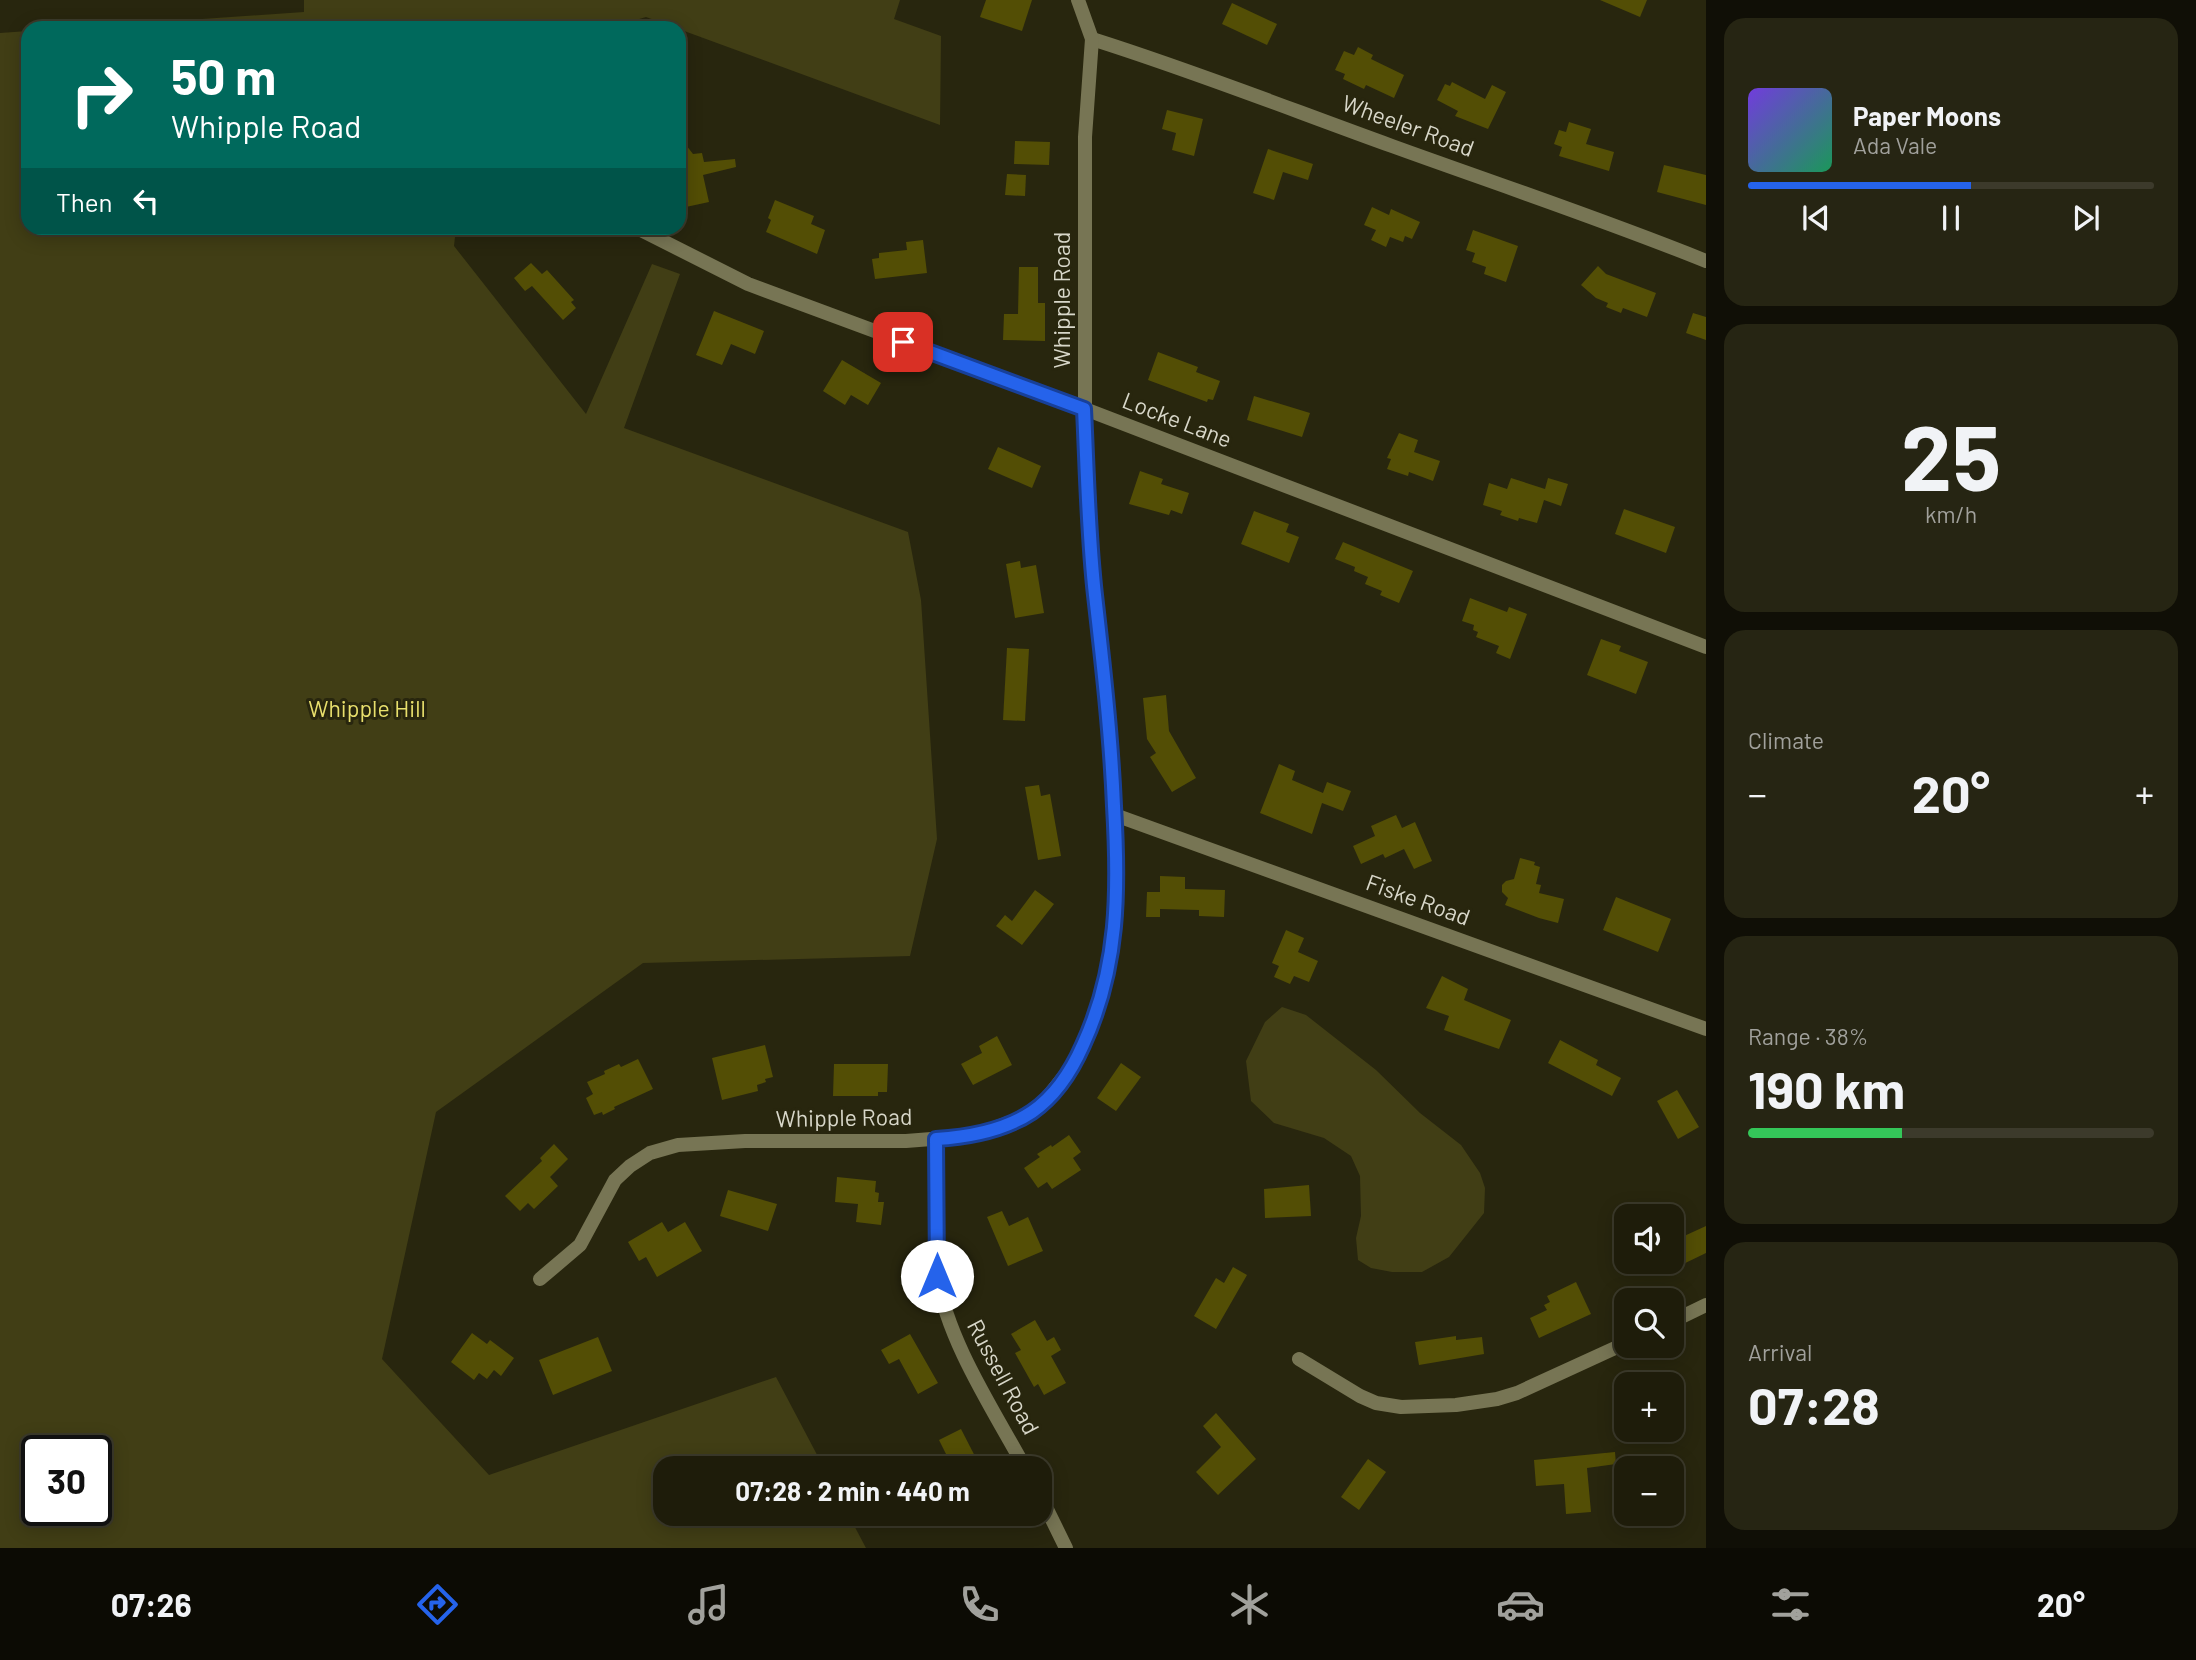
<!DOCTYPE html>
<html lang="en">
<head>
<meta charset="utf-8">
<style>
  body { margin:0; font-family:Barlow,sans-serif; background:#262513; color:#f1f3f6; height:100vh; display:flex; flex-direction:column; font-size:26px; white-space:nowrap }
  * { box-sizing:border-box; margin:0 }
  p { font-size:23px; color:#a1a19c }
  .icon { flex:none; width:38px; height:38px; fill:none; stroke:currentColor; stroke-width:2; stroke-linecap:round; stroke-linejoin:round }
  .map { position:relative; flex:1; overflow:hidden }
  .drawer { display:flex; flex-direction:column; gap:18px; padding:18px; background:#100f06; width:490px }
  .drawer>* { flex:none }
  .top-card { position:absolute; left:21px; top:21px; width:665px; height:214px; border-radius:21px; box-shadow:0 4px 18px #0003,0 0 0 2px #3c3a2b; background:#00695c; color:#fff; overflow:hidden }
  .controls { position:absolute; left:1614px; top:1204px; display:grid; gap:14px }
  .controls a { display:grid; place-items:center; width:70px; height:70px; border-radius:14px; background:#1e1c0a; box-shadow:0 4px 18px #0003,0 0 0 2px #3c3a2b; font-size:35px }
  .speed { position:absolute; left:21px; top:1435px; display:flex; gap:14px; font-size:35px; font-weight:700; text-align:center }
  .speed>* { display:grid; place-content:center; width:91px; height:91px; border-radius:50%; background:#1e1c0a; box-shadow:0 4px 18px #0003,0 0 0 2px #3c3a2b; line-height:1 }
  .speed .limit { border:4px solid #111; border-radius:10px; background:#fff; color:#111 }
  .pin { position:absolute; display:grid; place-items:center; width:60px; height:60px; color:#fff; margin:-30px; border-radius:14px; box-shadow:0 4px 10px #0006 }
  .me { position:absolute; width:77px; margin:-38px; rotate:0deg; stroke-linejoin:round; filter:drop-shadow(0 0 5px #0008) }
  .turn { display:flex; align-items:center; gap:24px; height:147px; padding:0 35px; font-size:32px }
  .turn .icon { width:91px; height:91px; stroke-width:2.5 }
  .turn b { display:block; font-size:49px; line-height:60px }
  .then { display:flex; align-items:center; height:66px; padding:0 35px; background:#0003; gap:14px; font-size:26px }
  .big { font-size:52px; font-weight:700; line-height:1.1 }
  .drawer .tile { flex:1; display:flex; flex-direction:column; justify-content:center; gap:10px; min-width:0; padding:0 24px; border-radius:21px; background:#262513 }
  .drawer .dial { align-items:center; gap:0 }
  .dial b { font-size:91px; line-height:1 }
  .song { display:flex; align-items:center; gap:21px }
  .cover { width:84px; height:84px; border-radius:10px; background:linear-gradient(135deg,hsl(260 70% 55%),hsl(150 70% 35%)) }
  .played { height:7px; border-radius:4px; background:linear-gradient(90deg,#2563eb 55%,#3c3a2b 55%) }
  .keys { display:flex; justify-content:space-around; direction:ltr }
  .heat { display:flex; justify-content:space-between; align-items:center; font-size:38px; direction:ltr }
  .charge { height:10px; border-radius:5px; background:linear-gradient(90deg,#34c759 38%,#3c3a2b 0) }
  .trip { position:absolute; left:653px; top:1456px; width:399px; height:70px; border-radius:21px; background:#1e1c0a; box-shadow:0 4px 18px #0003,0 0 0 2px #3c3a2b; font-weight:700; line-height:70px; text-align:center }
  .tabs { display:flex; height:112px; justify-content:space-around; align-items:center; background:#0c0b04; color:#a1a19c }
  .tabs .icon { width:49px; height:49px }
  .tabs .on { color:#2563eb }
  .tabs b { font-size:32px; color:#f1f3f6 }
  main { display:flex; flex:1; min-height:0 }
  .map>svg:first-child { display:block }
  .green { fill:#413e15; fill-rule:evenodd }
  .building { fill:#534e05 }
  .lines { fill:none; stroke-linecap:round; stroke-linejoin:round }
  .minor { stroke:#777554; stroke-width:14 }
  .route-casing { stroke:#184099; stroke-width:18 }
  .route { stroke:#2563eb; stroke-width:12 }
  .labels { text-anchor:middle; stroke-width:6; stroke-linejoin:round; paint-order:stroke }
  .street-label { font-size:23px; fill:#d8d7c9; stroke:#28260e }
  .park-label { font-size:23px; fill:#e8df6c; stroke:#28260e }
</style>
</head>
<body>
<main>
<div class="map">
<svg width="1706" height="1548" viewBox="0 0 1706 1548">
  <rect width="100%" height="100%" fill="#28260e"/>
  <g class="green">
    <polygon points="304,0 900,0 894,19 941,36 940,125 646,17 609,28 72,28 304,12"/>
    <path d="M28,31V228H456L454,246L586,414L652,264L680,274L624,428L908,532L921,600L937,839L910,956L643,963L436,1112L382,1359L489,1475L776,1377L824,1468H665V1514H848L866,1548H0V33ZM37,1451H96V1510H37Z"/>
    <polygon points="1282,1007 1306,1015 1376,1070 1420,1113 1461,1145 1480,1173 1485,1188 1484,1213 1449,1257 1422,1272 1392,1272 1371,1268 1358,1260 1356,1238 1361,1216 1360,1176 1351,1156 1324,1138 1274,1123 1251,1101 1246,1061 1265,1022"/>
  </g>
  <g class="building">
    <polygon points="986,0 1032,0 1022,31 980,17"/>
    <polygon points="1600,0 1647,0 1640,17"/>
    <polygon points="1232,3 1277,24 1267,45 1222,24"/>
    <polygon points="1358,47 1373,55 1371,59 1404,75 1394,98 1366,85 1364,89 1343,79 1345,74 1335,70 1344,51 1354,55"/>
    <polygon points="1452,82 1485,99 1492,85 1506,92 1488,129 1455,116 1458,111 1437,100 1445,84 1450,86"/>
    <polygon points="1167,110 1203,119 1194,156 1172,150 1176,133 1162,129"/>
    <polygon points="1569,122 1591,129 1586,144 1614,152 1609,171 1559,156 1562,147 1554,144 1559,130 1566,132"/>
    <polygon points="679,136 693,154 702,153 704,162 735,159 736,167 703,175 709,202 686,207 679,173"/>
    <polygon points="1015,141 1050,142 1049,165 1014,164"/>
    <polygon points="1268,149 1313,164 1308,180 1283,172 1274,200 1253,193"/>
    <polygon points="1664,165 1706,175 1706,205 1657,192"/>
    <polygon points="1007,174 1026,175 1025,196 1005,195"/>
    <polygon points="775,200 814,216 811,224 825,230 817,254 766,232 771,220 768,218"/>
    <polygon points="1372,207 1389,215 1391,209 1420,222 1412,239 1405,236 1403,242 1390,237 1386,247 1371,240 1376,230 1364,225"/>
    <polygon points="1473,230 1518,246 1506,282 1484,274 1486,267 1472,262 1475,253 1466,250"/>
    <polygon points="923,240 927,273 875,279 872,259 879,258 879,253 907,250 906,242"/>
    <polygon points="531,263 542,274 547,270 574,300 571,302 576,308 563,320 532,286 525,291 514,278"/>
    <polygon points="1598,266 1606,274 1656,293 1647,317 1623,308 1621,313 1606,307 1608,303 1596,298 1581,285"/>
    <polygon points="1019,267 1038,267 1038,303 1045,303 1045,341 1003,340 1004,314 1018,314"/>
    <polygon points="714,311 764,331 755,354 731,344 722,365 696,355"/>
    <polygon points="1693,313 1706,317 1706,340 1686,333"/>
    <polygon points="1158,352 1198,367 1196,372 1220,381 1213,400 1208,399 1207,402 1148,380"/>
    <polygon points="842,360 881,383 868,405 851,395 845,405 823,391"/>
    <polygon points="1254,396 1310,413 1302,437 1247,420"/>
    <polygon points="1399,433 1418,440 1414,452 1440,461 1433,481 1409,472 1408,476 1387,469 1391,459 1387,458"/>
    <polygon points="998,447 1041,466 1032,488 988,469"/>
    <polygon points="1140,471 1163,479 1161,484 1189,493 1182,514 1171,510 1169,515 1129,504"/>
    <polygon points="1511,478 1545,489 1548,478 1568,484 1561,506 1544,500 1537,523 1519,518 1518,521 1500,515 1502,511 1483,505 1489,483 1507,489"/>
    <polygon points="1624,509 1675,527 1666,553 1615,534"/>
    <polygon points="1254,511 1289,524 1286,532 1299,537 1289,563 1241,544"/>
    <polygon points="1343,542 1413,571 1399,603 1380,595 1382,591 1365,584 1368,577 1354,571 1355,567 1335,559"/>
    <polygon points="1020,561 1021,568 1036,565 1044,613 1015,618 1006,564"/>
    <polygon points="1470,598 1507,612 1509,607 1527,614 1510,659 1496,653 1499,646 1476,637 1478,632 1473,630 1474,625 1462,621"/>
    <polygon points="1601,639 1621,646 1619,651 1648,662 1636,694 1587,675"/>
    <polygon points="1007,648 1029,649 1025,721 1003,720"/>
    <polygon points="1166,695 1169,731 1196,778 1172,792 1150,757 1156,753 1147,739 1143,698"/>
    <polygon points="1279,764 1295,771 1292,780 1323,793 1327,782 1351,791 1343,811 1322,803 1312,834 1260,813"/>
    <polygon points="1039,785 1041,796 1050,794 1061,856 1038,860 1025,787"/>
    <polygon points="1396,815 1402,828 1415,822 1432,861 1414,869 1404,849 1385,858 1383,854 1361,864 1353,846 1375,836 1371,826"/>
    <polygon points="1520,858 1535,862 1534,865 1540,867 1536,884 1541,885 1539,893 1564,899 1558,923 1539,918 1505,905 1508,898 1502,892 1502,885 1506,881 1514,879"/>
    <polygon points="1160,876 1185,877 1185,889 1225,890 1224,917 1199,916 1199,910 1160,909 1160,917 1146,917 1147,892 1160,892"/>
    <polygon points="1035,890 1054,904 1022,945 996,926 1005,915 1012,921"/>
    <polygon points="1616,897 1671,919 1658,952 1603,930"/>
    <polygon points="1286,930 1304,938 1298,952 1318,961 1309,982 1294,976 1290,984 1274,977 1279,966 1272,963"/>
    <polygon points="1442,976 1468,989 1464,1000 1511,1020 1499,1049 1444,1030 1449,1016 1426,1008"/>
    <polygon points="997,1036 1012,1065 973,1085 961,1064 982,1053 979,1046"/>
    <polygon points="1560,1040 1598,1060 1596,1065 1621,1078 1612,1096 1548,1063"/>
    <polygon points="765,1045 773,1077 765,1079 766,1082 757,1085 758,1091 722,1100 712,1058"/>
    <polygon points="638,1059 653,1089 614,1107 615,1109 603,1115 602,1112 594,1115 586,1098 593,1094 587,1082 605,1074 604,1071 619,1064 621,1067"/>
    <polygon points="1121,1063 1141,1077 1116,1111 1097,1098"/>
    <polygon points="834,1064 888,1064 887,1092 878,1092 878,1096 833,1096"/>
    <polygon points="1677,1090 1699,1127 1678,1139 1657,1101"/>
    <polygon points="1069,1135 1081,1152 1073,1158 1081,1170 1052,1189 1047,1182 1038,1188 1024,1168 1040,1157 1037,1154 1051,1145 1052,1147"/>
    <polygon points="554,1144 568,1159 550,1177 558,1186 534,1209 528,1203 520,1211 505,1196 542,1161 540,1158"/>
    <polygon points="837,1177 876,1181 875,1192 879,1193 878,1202 884,1202 881,1225 856,1222 858,1204 835,1202"/>
    <polygon points="1309,1185 1311,1216 1265,1218 1264,1189"/>
    <polygon points="728,1190 777,1204 768,1231 720,1216"/>
    <polygon points="1002,1211 1009,1226 1028,1217 1043,1251 1008,1266 987,1217"/>
    <polygon points="662,1222 668,1232 685,1222 702,1251 657,1277 646,1257 639,1261 628,1242"/>
    <polygon points="1706,1226 1706,1253 1675,1268 1671,1259 1671,1242"/>
    <polygon points="1233,1267 1247,1275 1216,1329 1194,1316 1216,1278 1224,1283"/>
    <polygon points="1576,1282 1591,1314 1539,1338 1530,1318 1547,1310 1544,1305 1550,1302 1547,1296"/>
    <polygon points="1035,1320 1047,1341 1054,1337 1061,1350 1051,1356 1066,1383 1044,1395 1038,1384 1034,1387 1015,1353 1021,1350 1011,1334"/>
    <polygon points="472,1333 487,1344 490,1340 514,1358 501,1376 494,1370 487,1379 479,1373 474,1380 451,1362"/>
    <polygon points="910,1334 938,1383 918,1394 899,1359 889,1364 881,1350"/>
    <polygon points="1456,1336 1456,1340 1482,1337 1484,1354 1419,1365 1415,1342"/>
    <polygon points="598,1337 612,1371 553,1395 539,1360"/>
    <polygon points="1216,1413 1256,1459 1218,1495 1196,1472 1221,1447 1203,1426"/>
    <polygon points="961,1429 981,1468 953,1468 939,1440"/>
    <polygon points="1615,1452 1616,1464 1587,1468 1591,1512 1566,1514 1564,1484 1536,1486 1534,1460"/>
    <polygon points="1368,1459 1386,1472 1359,1510 1341,1497"/>
  </g>
  <g class="lines">
    <g class="minor">
      <path d="M1092,39C1194,71 1292,110 1392,146C1497,184 1602,219 1706,261"/>
      <polyline points="637,228 748,284 1085,409 1706,647"/>
      <polyline points="1115,815 1706,1029"/>
      <path d="M936,1139L937,1276C948,1342 993,1409 1025,1468"/>
      <polyline points="540,1279 580,1245 615,1180 630,1166 650,1153 678,1145 745,1141 906,1141 957,1137 981,1133 1024,1117 1042,1104 1073,1065 1091,1027 1100,1003 1112,953 1118,880 1112,752 1093,577 1085,409 1085,137 1092,39 1078,0"/>
      <polyline points="1671,1322 1706,1305"/>
      <polyline points="1299,1359 1360,1396 1376,1403 1401,1407 1456,1405 1497,1399 1517,1393 1626,1343"/>
      <polyline points="1040,1495 1066,1548"/>
    </g>
  </g>
  <g class="lines">
    <defs>
      <path id="route" d="M903,342L1084,409C1087,471 1088,533 1095,595C1103,665 1111,735 1114,806C1119,890 1119,967 1083,1045C1072,1070 1055,1096 1032,1112C1005,1130 969,1137 936,1139L937,1276"/>
    </defs>
    <use href="#route" class="route-casing"/>
    <use href="#route" class="route"/>
  </g>
  <g class="labels">
    <g class="street-label">
      <text transform="translate(1408 126) rotate(20)" y="8">Wheeler Road</text>
      <text transform="translate(1062 300) rotate(-90)" y="8">Whipple Road</text>
      <text transform="translate(1177 420) rotate(21)" y="8">Locke Lane</text>
      <text transform="translate(1418 900) rotate(20)" y="8">Fiske Road</text>
      <text transform="translate(844 1118) rotate(-1)" y="8">Whipple Road</text>
      <text transform="translate(1003 1377) rotate(62)" y="8">Russell Road</text>
    </g>
    <g class="park-label">
      <text x="367" y="717">Whipple Hill</text>
    </g>
  </g>
</svg>
<div class="controls">
<a><svg class="icon" aria-label="sound" viewBox="0 0 24 24"><path d="M4 9h4l5-4v14l-5-4H4zM17 9q2 3 0 6"/></svg></a>
<a><svg class="icon" aria-label="search" viewBox="0 0 24 24"><circle cx="10" cy="10" r="6"/><path d="M15 15l6 6"/></svg></a>
<a>+</a>
<a>−</a>
</div>
<div class="speed"><div class="limit">30</div></div>
<div class="pin" style="left:903px;top:342px;background:#d93025"><svg class="icon" aria-label="arrive" viewBox="0 0 24 24"><path d="M6 21V4h12l-3 4 3 4H6"/></svg></div>
<svg class="me" style="left:937px;top:1276px" viewBox="-20 -20 40 40"><circle r="19" fill="#fff"/><path d="M0-13L10 11 0 6-10 11z" fill="#2563eb"/></svg>
<div class="trip">07:28 · 2 min · 440 m</div>
<div class="top-card">
<div class="turn"><svg class="icon" aria-label="right" viewBox="0 0 24 24"><path d="M7 20v-9h11M14 6l5 5-5 5"/></svg><div><b>50 m</b>Whipple Road</div></div>
<div class="then">Then<svg class="icon" aria-label="left" viewBox="0 0 24 24"><path d="M17 20v-9H6M10 6l-5 5 5 5"/></svg></div>
</div>
</div>
<section class="drawer">
<div class="tile">
<div class="song"><i class="cover"></i><div><b>Paper Moons</b><p>Ada Vale</p></div></div>
<div class="played"></div>
<div class="keys"><svg class="icon" aria-label="previous" viewBox="0 0 24 24"><path d="M18 5L8 12l10 7zM5 5v14"/></svg><svg class="icon" aria-label="pause" viewBox="0 0 24 24"><path d="M8 5v14M16 5v14"/></svg><svg class="icon" aria-label="next" viewBox="0 0 24 24"><path d="M6 5l10 7-10 7zM19 5v14"/></svg></div>
</div>
<div class="tile dial"><b>25</b><p>km/h</p></div>
<div class="tile"><p>Climate</p>
<div class="heat"><a>−</a><b class="big">20°</b><a>+</a></div>
</div>
<div class="tile"><p>Range · 38%</p><b class="big">190 km</b><div class="charge"></div></div>
<div class="tile"><p>Arrival</p><b class="big">07:28</b></div>
</section>
</main>
<nav class="tabs">
<b>07:26</b>
<svg class="icon on" aria-label="directions" viewBox="0 0 24 24"><path d="M12 3l9 9-9 9-9-9zM9 14v-3h6M13 9l2 2-2 2"/></svg>
<svg class="icon" aria-label="music" viewBox="0 0 24 24"><path d="M9 18V5l10-2v13"/><circle cx="6" cy="18" r="3"/><circle cx="16" cy="16" r="3"/></svg>
<svg class="icon" aria-label="phone" viewBox="0 0 24 24"><path d="M5 4h4l2 5-3 2q2 4 5 5l2-3 5 2v4C11 20 4 13 5 4z"/></svg>
<svg class="icon" aria-label="climate" viewBox="0 0 24 24"><path d="M12 3v18M4 7l16 10M4 17L20 7"/></svg>
<svg class="icon" aria-label="car" viewBox="0 0 24 24"><path d="M5 17H2v-5l4-1 3-4h7l3 4 3 1v5h-3M9 17h6M6 11h13"/><circle cx="7" cy="17" r="2"/><circle cx="17" cy="17" r="2"/></svg>
<svg class="icon" aria-label="filters" viewBox="0 0 24 24"><path d="M4 7h16M4 17h16"/><circle cx="9" cy="7" r="2"/><circle cx="15" cy="17" r="2"/></svg>
<b>20°</b>
</nav>
</body>
</html>
